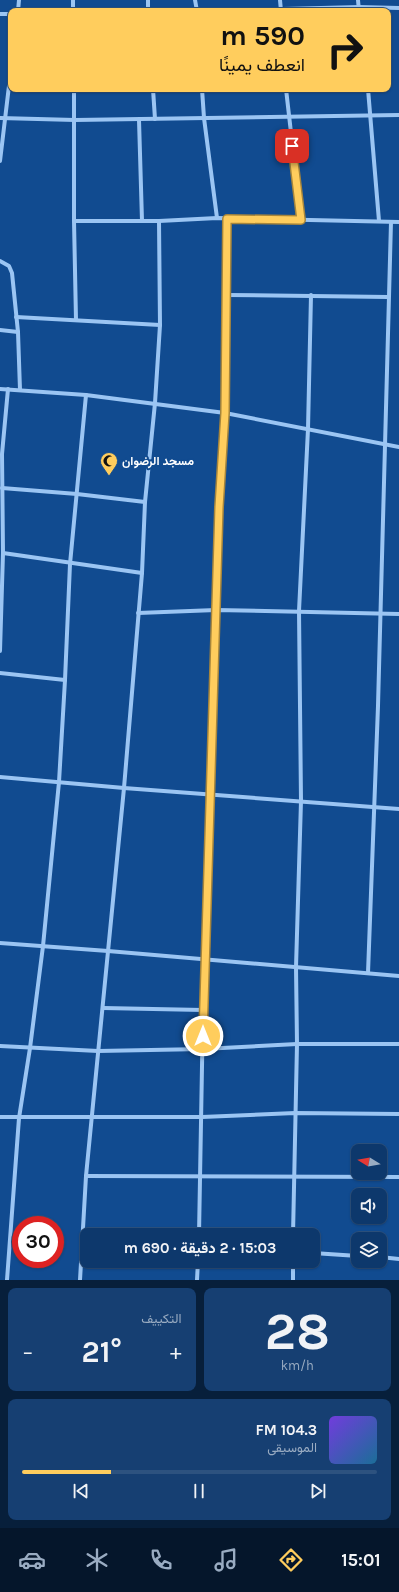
<!DOCTYPE html>
<html lang="ar">
<head>
<meta charset="utf-8">
<style>
  body { margin:0; font-family:Karla,Vazirmatn,sans-serif; background:#163f72; color:#f1f3f6; direction:rtl; height:100vh; display:flex; flex-direction:column; font-size:15px; white-space:nowrap }
  * { box-sizing:border-box; margin:0 }
  p { font-size:13px; color:#9aacc2 }
  .icon { flex:none; width:22px; height:22px; fill:none; stroke:currentColor; stroke-width:2; stroke-linecap:round; stroke-linejoin:round }
  .map { position:relative; height:1280px; overflow:hidden; direction:ltr }
  .sheet { display:flex; flex-direction:column; gap:8px; padding:8px; background:#071f3b; flex:1 }
  .sheet>* { flex:none }
  .hud { position:absolute; left:8px; top:8px; width:383px; height:84px; border-radius:8px; box-shadow:0 1px 3px #0004,0 0 0 1px #2d527f; direction:rtl; background:#ffcd5d; color:#111; overflow:hidden }
  .needle { width:26px; rotate:281deg }
  .controls { position:absolute; left:351px; top:1144px; display:grid; gap:8px }
  .controls a { display:grid; place-items:center; width:36px; height:36px; border-radius:8px; background:#0d386c; box-shadow:0 1px 3px #0004,0 0 0 1px #2d527f; font-size:20px }
  .speed { position:absolute; left:12px; top:1216px; display:flex; gap:8px; font-size:20px; font-weight:700; text-align:center }
  .speed>* { display:grid; place-content:center; width:52px; height:52px; border-radius:50%; background:#0d386c; box-shadow:0 1px 3px #0004,0 0 0 1px #2d527f; line-height:1 }
  .speed .limit { border:6px solid #d22; background:#fff; color:#111 }
  .pin { position:absolute; display:grid; place-items:center; width:34px; height:34px; color:#fff; margin:-17px; border-radius:8px; box-shadow:0 2px 6px #0006 }
  .me { position:absolute; width:44px; margin:-22px; rotate:0deg; stroke-linejoin:round; filter:drop-shadow(0 0 3px #0008) }
  .turn { display:flex; align-items:center; gap:14px; height:84px; padding:0 20px; font-size:18px }
  .turn .icon { width:52px; height:52px; stroke-width:2.5 }
  .turn b { display:block; font-size:28px; line-height:34px }
  .big { font-size:30px; font-weight:700; line-height:1.1 }
  .sheet .widget { flex:1; display:flex; flex-direction:column; justify-content:center; gap:6px; min-width:0; padding:0 14px; border-radius:8px; background:#163f72 }
  .sheet .dial { align-items:center; gap:0 }
  .dial b { font-size:52px; line-height:1 }
  .song { display:flex; align-items:center; gap:12px }
  .cover { width:48px; height:48px; border-radius:6px; background:linear-gradient(135deg,hsl(260 70% 55%),hsl(200 70% 35%)) }
  .played { height:4px; border-radius:2px; background:linear-gradient(90deg,#ffcd5d 25%,#2d527f 25%) }
  .keys { display:flex; justify-content:space-around; direction:ltr }
  .heat { display:flex; justify-content:space-between; align-items:center; font-size:22px; direction:ltr }
  .sheet .tiles { flex:1; display:grid; gap:8px; grid-template-columns:1fr 1fr }
  .widget:last-child { grid-column:span 2 }
  .trip { position:absolute; left:80px; top:1228px; width:240px; height:40px; border-radius:8px; background:#0d386c; box-shadow:0 1px 3px #0004,0 0 0 1px #2d527f; font-weight:700; line-height:40px; text-align:center; direction:rtl }
  .tab-bar { display:flex; height:64px; justify-content:space-around; align-items:center; background:#05162b; color:#9aacc2 }
  .tab-bar .icon { width:28px; height:28px }
  .tab-bar .active { color:#ffcd5d }
  .tab-bar b { font-size:18px; color:#f1f3f6 }
  .map>svg:first-child { display:block }
  .lines { fill:none; stroke-linecap:round; stroke-linejoin:round }
  .minor { stroke:#9bc5f3; stroke-width:4 }
  .route-casing { stroke:#a6853c; stroke-width:10 }
  .route { stroke:#ffcd5d; stroke-width:7 }
  .labels { text-anchor:middle; stroke-width:4; stroke-linejoin:round; paint-order:stroke }
  .poi-label { font-size:12px; font-weight:bold; fill:#fff; stroke:#114b90; text-anchor:start }
</style>
</head>
<body>
<div class="map">
<svg width="399" height="1280" viewBox="0 0 399 1280">
  <rect width="100%" height="100%" fill="#114b90"/>
  <g class="lines">
    <g class="minor">
      <polyline points="73,0 73,11"/>
      <polyline points="148,0 148,11"/>
      <polyline points="195,0 197,11"/>
      <polyline points="280,0 281,11"/>
      <polyline points="358,0 359,11"/>
      <polyline points="18,11 19,0"/>
      <polyline points="201,11 359,7 399,8"/>
      <polyline points="0,14 11,14"/>
      <polyline points="74,89 74,221 76,320"/>
      <polyline points="153,89 155,119"/>
      <polyline points="202,89 204,118 217,218"/>
      <polyline points="286,89 301,220"/>
      <polyline points="368,89 379,221"/>
      <polyline points="0,118 75,120 399,115"/>
      <polyline points="139,120 142,221"/>
      <polyline points="0,161 11,69"/>
      <polyline points="74,221 159,221 217,218 399,222"/>
      <polyline points="0,261 9,266 12,273 18,332 20,390"/>
      <polyline points="227,295 388,297"/>
      <polyline points="16,317 160,325"/>
      <polyline points="0,330 18,332"/>
      <polyline points="0,389 86,395 225,413 399,447"/>
      <polyline points="2,488 77,494 145,502"/>
      <polyline points="3,553 142,573"/>
      <polyline points="138,613 216,610 399,614"/>
      <polyline points="0,651 3,553 2,454 8,389"/>
      <polyline points="0,673 65,680"/>
      <polyline points="0,777 124,788 399,809"/>
      <polyline points="0,943 108,951 399,976"/>
      <polyline points="368,973 378,706 391,222"/>
      <polyline points="103,1008 203,1010"/>
      <polyline points="0,1046 98,1051 203,1049 297,1044 399,1044"/>
      <polyline points="0,1117 202,1117 295,1113 399,1114"/>
      <polyline points="86,1176 399,1177"/>
      <polyline points="199,1235 203,1010 216,610 219,507 225,413 227,219"/>
      <polyline points="293,1235 297,1044 296,967 301,801 299,611 308,429 311,295"/>
      <polyline points="313,1253 358,1256"/>
      <polyline points="380,1257 399,1259"/>
      <polyline points="7,1280 19,1118 30,1048 43,946 59,782 65,680 70,564 86,395"/>
      <polyline points="80,1280 86,1176 124,788 142,573 145,502 155,403 160,325 159,221"/>
      <polyline points="197,1280 198,1261"/>
      <polyline points="293,1280 293,1261"/>
    </g>
  </g>
  <g class="lines">
    <defs>
      <polyline id="route" points="203,1036 219,507 225,413 227,219 301,220 292,146"/>
    </defs>
    <use href="#route" class="route-casing"/>
    <use href="#route" class="route"/>
  </g>
  <defs>
    <symbol id="mosque-pin" viewBox="-11 -11 22 30"><path d="M0 17L-7.5 6A9.5 9.5 0 1 1 7.5 6Z" fill="#ffcd5d" stroke="#114b90"/><path d="M3.5-4.9A6 6 0 1 0 3.5 4.9A5 5 0 1 1 3.5-4.9Z" fill="#111"/></symbol>
  </defs>
  <g fill-rule="evenodd">
    <use href="#mosque-pin" x="99" y="451" width="20" height="27"/>
  </g>
  <g class="labels">
    <g class="poi-label">
      <text x="122" y="465">مسجد الرضوان</text>
    </g>
  </g>
</svg>
<div class="controls">
<a><svg class="needle" viewBox="-14 -14 28 28"><path d="M0-13l5 13h-10z" fill="#e53935"/><path d="M0 13l5-13h-10z" fill="#9aacc2"/></svg></a>
<a><svg class="icon" aria-label="sound" viewBox="0 0 24 24"><path d="M4 9h4l5-4v14l-5-4H4zM17 9q2 3 0 6"/></svg></a>
<a><svg class="icon" aria-label="layers" viewBox="0 0 24 24"><path d="M12 4l9 5-9 5-9-5zM3 14l9 5 9-5"/></svg></a>
</div>
<div class="speed"><div class="limit">30</div></div>
<div class="pin" style="left:292px;top:146px;background:#d93025"><svg class="icon" aria-label="arrive" viewBox="0 0 24 24"><path d="M6 21V4h12l-3 4 3 4H6"/></svg></div>
<svg class="me" style="left:203px;top:1036px" viewBox="-20 -20 40 40"><circle r="17" fill="#ffcd5d" stroke="#fff" stroke-width="3"/><path d="M0-11L8 9 0 5-8 9z" fill="#fff"/></svg>
<div class="trip">15:03 · 2 دقيقة · 690 m</div>
<div class="hud">
<div class="turn"><svg class="icon" aria-label="right" viewBox="0 0 24 24"><path d="M7 20v-9h11M14 6l5 5-5 5"/></svg><div><b>590 m</b>انعطف يمينًا</div></div>
</div>
</div>
<section class="sheet">
<div class="tiles">
<div class="widget dial"><b>28</b><p>km/h</p></div>
<div class="widget"><p>التكييف</p>
<div class="heat"><a>−</a><b class="big">21°</b><a>+</a></div>
</div>
<div class="widget">
<div class="song"><i class="cover"></i><div><b>104.3 FM</b><p>الموسيقى</p></div></div>
<div class="played"></div>
<div class="keys"><svg class="icon" aria-label="previous" viewBox="0 0 24 24"><path d="M18 5L8 12l10 7zM5 5v14"/></svg><svg class="icon" aria-label="pause" viewBox="0 0 24 24"><path d="M8 5v14M16 5v14"/></svg><svg class="icon" aria-label="next" viewBox="0 0 24 24"><path d="M6 5l10 7-10 7zM19 5v14"/></svg></div>
</div>
</div>
</section>
<nav class="tab-bar">
<b>15:01</b>
<svg class="icon active" aria-label="directions" viewBox="0 0 24 24"><path d="M12 3l9 9-9 9-9-9zM9 14v-3h6M13 9l2 2-2 2"/></svg>
<svg class="icon" aria-label="music" viewBox="0 0 24 24"><path d="M9 18V5l10-2v13"/><circle cx="6" cy="18" r="3"/><circle cx="16" cy="16" r="3"/></svg>
<svg class="icon" aria-label="phone" viewBox="0 0 24 24"><path d="M5 4h4l2 5-3 2q2 4 5 5l2-3 5 2v4C11 20 4 13 5 4z"/></svg>
<svg class="icon" aria-label="climate" viewBox="0 0 24 24"><path d="M12 3v18M4 7l16 10M4 17L20 7"/></svg>
<svg class="icon" aria-label="car" viewBox="0 0 24 24"><path d="M5 17H2v-5l4-1 3-4h7l3 4 3 1v5h-3M9 17h6M6 11h13"/><circle cx="7" cy="17" r="2"/><circle cx="17" cy="17" r="2"/></svg>
</nav>
</body>
</html>
